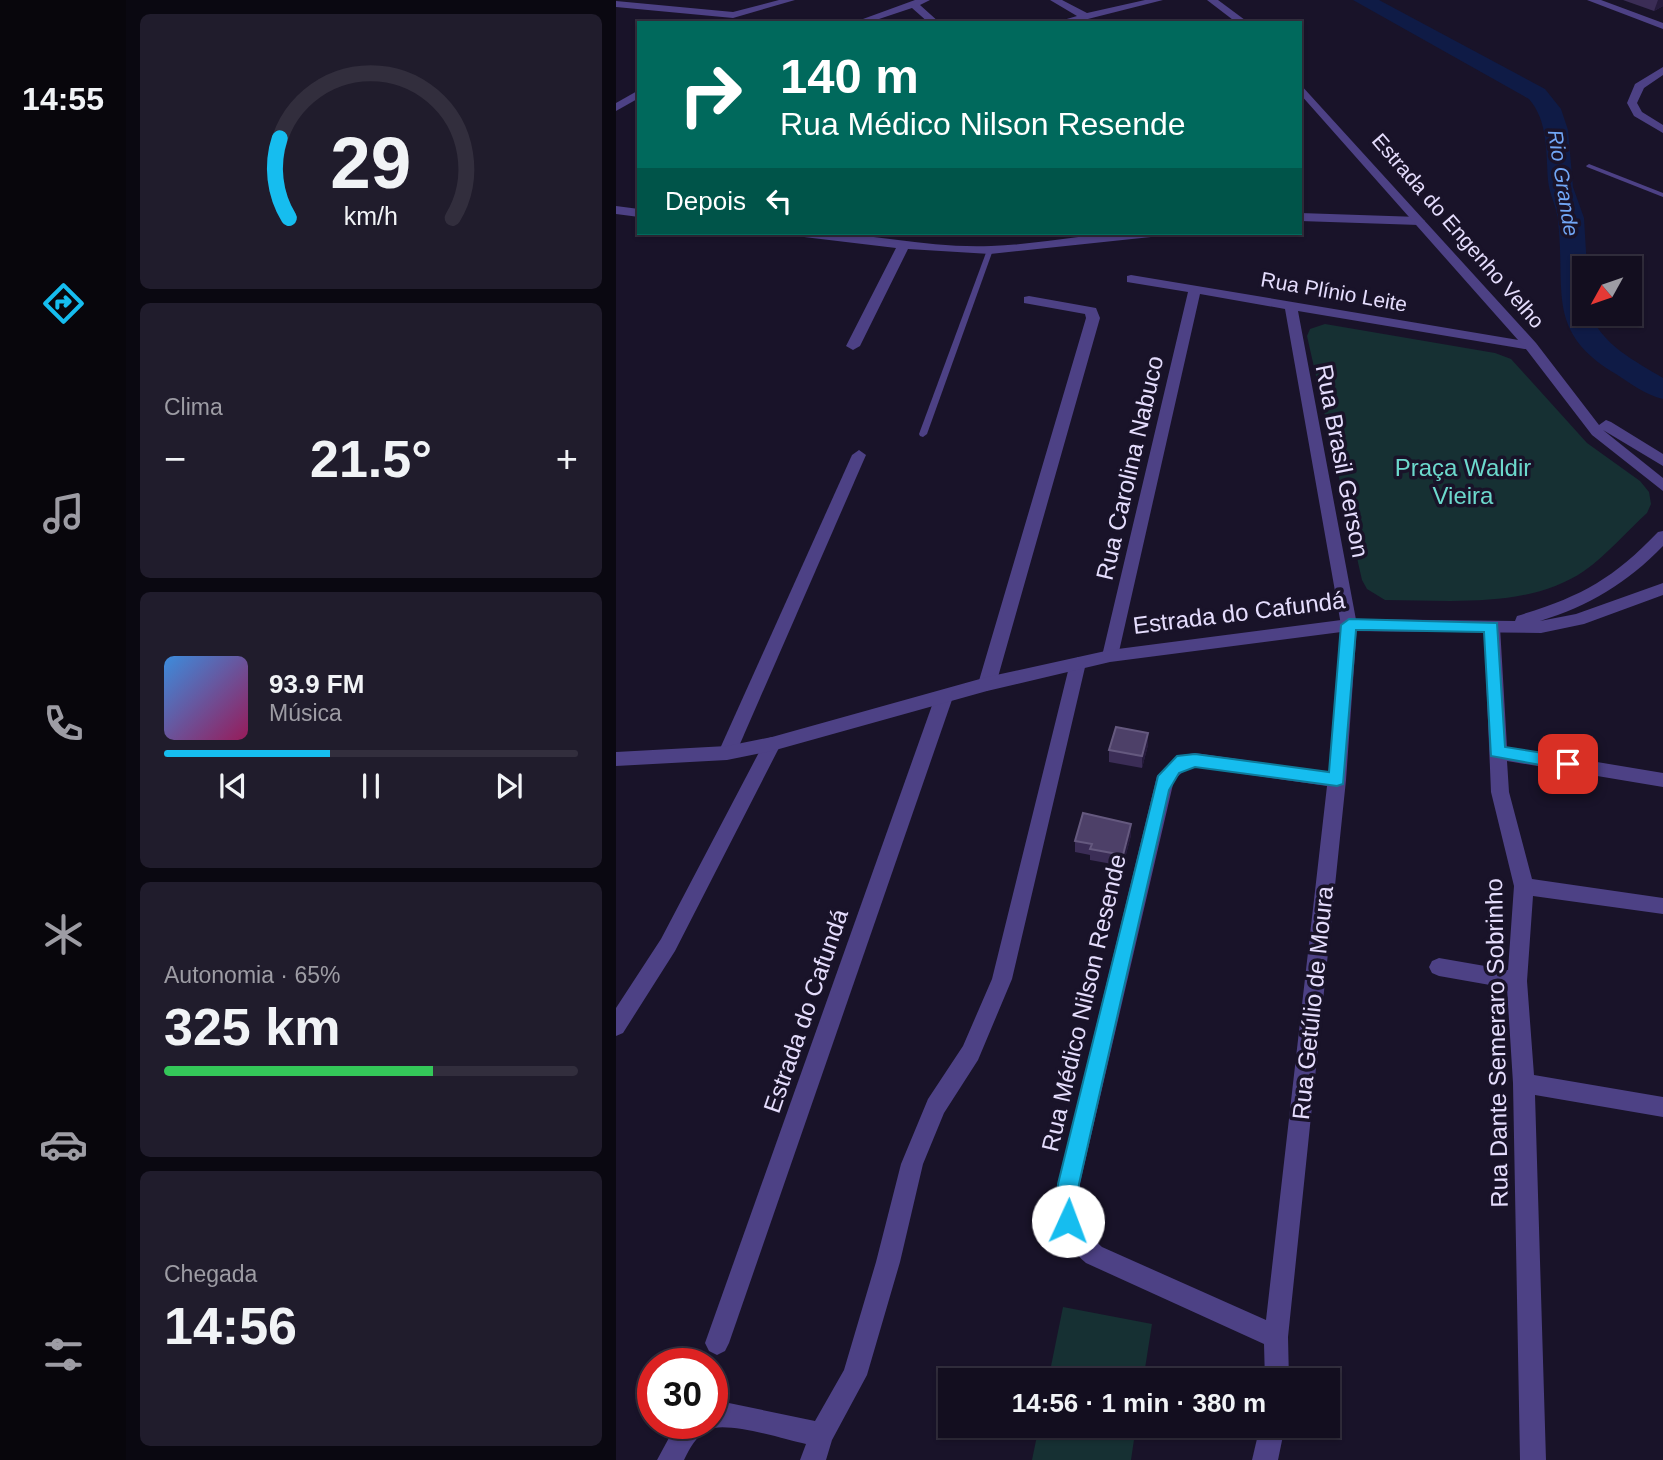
<!DOCTYPE html>
<html lang="pt">
<head>
<meta charset="utf-8">
<style>
  body { margin:0; font-family:Arial,sans-serif; background:#201c2c; color:#f1f3f6; height:100vh; display:flex; flex-direction:column; font-size:26px; white-space:nowrap }
  * { box-sizing:border-box; margin:0 }
  p { font-size:23px; color:#9d9ca4 }
  .icon { flex:none; width:38px; height:38px; fill:none; stroke:currentColor; stroke-width:2; stroke-linecap:round; stroke-linejoin:round }
  .map { position:relative; flex:1; overflow:hidden }
  .panel { display:flex; flex-direction:column; gap:14px; padding:14px; background:#0a0811; width:490px }
  .panel>* { flex:none }
  .banner { position:absolute; left:21px; top:21px; width:665px; height:214px; border-radius:0px; box-shadow:0 2px 5px #0004,0 0 0 2px #322e3d; background:#00695c; color:#fff; overflow:hidden }
  .needle { width:46px; rotate:230deg }
  .tools { position:absolute; left:956px; top:256px; display:grid; gap:14px }
  .tools a { display:grid; place-items:center; width:70px; height:70px; border-radius:0px; background:#130e1f; box-shadow:0 2px 5px #0004,0 0 0 2px #322e3d; font-size:35px }
  .speed { position:absolute; left:21px; top:1348px; display:flex; gap:14px; font-size:35px; font-weight:700; text-align:center }
  .speed>* { display:grid; place-content:center; width:91px; height:91px; border-radius:50%; background:#130e1f; box-shadow:0 2px 5px #0004,0 0 0 2px #322e3d; line-height:1 }
  .speed .limit { border:10px solid #d22; background:#fff; color:#111 }
  .pin { position:absolute; display:grid; place-items:center; width:60px; height:60px; color:#fff; margin:-30px; border-radius:14px; box-shadow:0 4px 10px #0006 }
  .me { position:absolute; width:77px; margin:-38px; rotate:2deg; stroke-linejoin:round; filter:drop-shadow(0 0 5px #0008) }
  .turn { display:flex; align-items:center; gap:24px; height:147px; padding:0 28px; font-size:32px }
  .turn .icon { width:91px; height:91px; stroke-width:2.5 }
  .turn b { display:block; font-size:49px; line-height:60px }
  .then { display:flex; align-items:center; height:66px; padding:0 28px; background:#0003; gap:14px; font-size:26px }
  .big { font-size:52px; font-weight:700; line-height:1.1 }
  .panel .tile { flex:1; display:flex; flex-direction:column; justify-content:center; gap:10px; min-width:0; padding:0 24px; border-radius:10px; background:#201c2c }
  .panel .dial { align-items:center; gap:0 }
  .dial svg { height:182px; overflow:visible; fill:none; stroke:#322e3d; stroke-width:7; stroke-linecap:round; text-anchor:middle }
  .dial text { fill:#f1f3f6; stroke:none }
  .song { display:flex; align-items:center; gap:21px }
  .cover { width:84px; height:84px; border-radius:10px; background:linear-gradient(135deg,hsl(210 70% 55%),hsl(330 70% 35%)) }
  .played { height:7px; border-radius:4px; background:linear-gradient(90deg,#16bdef 40%,#322e3d 40%) }
  .keys { display:flex; justify-content:space-around; direction:ltr }
  .heat { display:flex; justify-content:space-between; align-items:center; font-size:38px; direction:ltr }
  .charge { height:10px; border-radius:5px; background:linear-gradient(90deg,#34c759 65%,#322e3d 0) }
  .trip { position:absolute; left:322px; top:1368px; width:402px; height:70px; border-radius:0px; background:#130e1f; box-shadow:0 2px 5px #0004,0 0 0 2px #322e3d; font-weight:700; line-height:70px; text-align:center }
  main { display:flex; flex:1; min-height:0 }
  .tab-bar { display:flex; flex-direction:column; width:126px; justify-content:space-around; align-items:center; background:#08060c; color:#9d9ca4 }
  .tab-bar .icon { width:49px; height:49px }
  .tab-bar .current { color:#16bdef }
  .tab-bar b { font-size:32px; color:#f1f3f6 }
  .map>svg:first-child { display:block }
  .green { fill:#163033 }
  .lines { fill:none; stroke-linecap:round; stroke-linejoin:round }
  .river { fill:#0f1b46; fill-rule:evenodd }
  .service { fill:#4d4185; fill-rule:evenodd }
  .minor { fill:#4d4185; fill-rule:evenodd }
  .tertiary { fill:#4d4185; fill-rule:evenodd }
  .wall { fill:#3b2d56 }
  .shaded-wall { fill:#261b3c }
  .building { fill:#4d4068; stroke:#65597f; stroke-width:2 }
  .route { fill:#16bdef; stroke:#0e7b9b; stroke-width:2 }
  .labels { text-anchor:middle; stroke-width:7; stroke-linejoin:round; paint-order:stroke }
  .far-water-label { font-size:21px; font-style:italic; fill:#72a7f6; stroke:#191329 }
  .far-street-label { font-size:21px; fill:#e5ddfd; stroke:#191329 }
  .street-label { font-size:24px; fill:#e5ddfd; stroke:#191329 }
  .park-label { font-size:24px; fill:#6cd9cd; stroke:#191329 }
</style>
</head>
<body>
<main>
<nav class="tab-bar">
<b>14:55</b>
<svg class="icon current" aria-label="directions" viewBox="0 0 24 24"><path d="M12 3l9 9-9 9-9-9zM9 14v-3h6M13 9l2 2-2 2"/></svg>
<svg class="icon" aria-label="music" viewBox="0 0 24 24"><path d="M9 18V5l10-2v13"/><circle cx="6" cy="18" r="3"/><circle cx="16" cy="16" r="3"/></svg>
<svg class="icon" aria-label="phone" viewBox="0 0 24 24"><path d="M5 4h4l2 5-3 2q2 4 5 5l2-3 5 2v4C11 20 4 13 5 4z"/></svg>
<svg class="icon" aria-label="climate" viewBox="0 0 24 24"><path d="M12 3v18M4 7l16 10M4 17L20 7"/></svg>
<svg class="icon" aria-label="car" viewBox="0 0 24 24"><path d="M5 17H2v-5l4-1 3-4h7l3 4 3 1v5h-3M9 17h6M6 11h13"/><circle cx="7" cy="17" r="2"/><circle cx="17" cy="17" r="2"/></svg>
<svg class="icon" aria-label="filters" viewBox="0 0 24 24"><path d="M4 7h16M4 17h16"/><circle cx="9" cy="7" r="2"/><circle cx="15" cy="17" r="2"/></svg>
</nav>
<section class="panel">
<div class="tile dial"><svg viewBox="0 0 100 80">
<path d="M14 69A42 42 0 1 1 86 69"/>
<path d="M14 69A42 42 0 0 1 10 34" stroke="#16bdef"/>
<text x="50" y="56" font-size="32" font-weight="700">29</text>
<text x="50" y="72" font-size="11">km/h</text>
</svg></div>
<div class="tile"><p>Clima</p>
<div class="heat"><a>−</a><b class="big">21.5°</b><a>+</a></div>
</div>
<div class="tile">
<div class="song"><i class="cover"></i><div><b>93.9 FM</b><p>Música</p></div></div>
<div class="played"></div>
<div class="keys"><svg class="icon" aria-label="previous" viewBox="0 0 24 24"><path d="M18 5L8 12l10 7zM5 5v14"/></svg><svg class="icon" aria-label="pause" viewBox="0 0 24 24"><path d="M8 5v14M16 5v14"/></svg><svg class="icon" aria-label="next" viewBox="0 0 24 24"><path d="M6 5l10 7-10 7zM19 5v14"/></svg></div>
</div>
<div class="tile"><p>Autonomia · 65%</p><b class="big">325 km</b><div class="charge"></div></div>
<div class="tile"><p>Chegada</p><b class="big">14:56</b></div>
</section>
<div class="map">
<svg width="1047" height="1460" viewBox="0 0 1047 1460">
  <rect width="100%" height="100%" fill="#191329"/>
  <g class="green">
    <path d="M709,324L879,353L895,359L971,443L1024,481L1033,492L1035,504L1031,513C1011,531 991,555 968,571C912,609 834,600 769,600L751,589L746,580L691,336L694,329Z"/>
    <polygon points="447,1307 536,1324 527,1381 432,1381"/>
    <polygon points="423,1426 520,1426 515,1460 416,1460"/>
  </g>
  <g class="lines">
    <path class="river" d="M737,0H763L929,89L945,109L952,130L957,187L968,218L971,268H968V313H974C986,345 1019,361 1047,378V399C1030,395 1015,384 1000,374C929,332 950,291 942,221C941,207 933,194 932,180C930,151 932,121 913,99Z"/>
    <g class="service">
      <polygon points="973,164 1047,193 1047,197 971,167 970,166"/>
      <polygon points="374,248 377,250 311,434 307,437 304,436 303,434 371,250"/>
    </g>
    <g class="minor">
      <polygon points="163,0 179,0 117,18 0,7 0,1 117,12"/>
      <polygon points="299,0 314,0 304,5 324,23 313,23 296,8 251,23 236,23"/>
      <polygon points="434,0 446,0 471,13 529,0 547,0 456,23 437,23 461,16"/>
      <polygon points="1047,67 1047,75 1028,88 1021,103 1026,112 1047,125 1047,133 1018,116 1011,103 1019,84"/>
      <polygon points="23,90 23,98 0,111 0,103"/>
      <polygon points="0,206 23,209 23,217 0,214"/>
      <polygon points="684,213 803,217 809,221 803,225 684,221"/>
      <path d="M182,233C246,230 310,249 375,246C431,244 485,230 541,233L535,237L374,254L292,249L244,346L237,350L230,346L280,248L188,237Z"/>
      <path d="M515,275L915,342L922,346L915,350L682,311L741,625L730,780L672,1337L673,1381H649L648,1344L470,1263C444,1240 441,1216 442,1183L541,776L561,756L579,753L713,772L725,625L669,309L584,294L502,656L500,660H488L486,656L572,292L511,282V276ZM579,767L711,786L650,1320L486,1247C462,1226 463,1214 464,1183L558,780L571,768Z"/>
      <polygon points="413,296 480,308 484,318 380,684 371,691 362,684 470,318 469,314 408,303 408,297"/>
      <polygon points="243,450 250,455 120,753 117,758 105,758 102,753 236,455"/>
      <polygon points="876,621 884,627 891,747 1047,773 1047,787 891,761 893,792 916,879 1047,898 1047,914 917,896 911,981 918,1075 1047,1097 1047,1117 919,1095 930,1460 904,1460 897,1083 891,988 823,976 816,973 813,967 816,961 823,958 892,970 898,886 875,792 868,627"/>
      <path d="M462,657L470,663L396,979L362,1060L328,1113L307,1164L284,1262L251,1375L216,1440L210,1460H184L190,1444C168,1439 108,1420 92,1430C80,1436 74,1448 68,1460H41L61,1423H96V1405L108,1402L199,1421L228,1370L260,1262L285,1164L312,1099L347,1046L376,979L454,663Z"/>
      <polygon points="328,690 337,697 113,1343 109,1351 101,1355 93,1351 89,1343 319,697"/>
      <polygon points="156,737 162,739 165,744 59,951 7,1033 0,1036 0,1008 45,939 150,739"/>
      <polygon points="644,1426 669,1426 662,1460 636,1460"/>
    </g>
    <g class="tertiary">
      <polygon points="591,0 602,0 633,23 621,23"/>
      <polygon points="971,0 985,0 1047,23 1047,29"/>
      <polygon points="684,84 920,343 983,425 990,420 995,422 1047,454 1047,466 987,430 1047,478 1047,491 976,435 910,349 684,94"/>
      <path d="M1047,531V546C1011,583 973,606 924,621L960,614L1047,583V595L968,624L925,633L733,631L494,662L371,691L156,751L111,760L0,766V752L111,746L156,737L371,677L494,650L733,619L899,621L901,616C964,597 996,580 1042,532Z"/>
    </g>
  </g>
  <g class="wall">
    <polygon points="1007,0 1047,0 1047,6 1038,11"/>
    <polygon points="532,745 526,768 493,762 493,750"/>
    <polygon points="515,835 507,866 474,860 474,855 459,852 459,841"/>
  </g>
  <g class="shaded-wall">
    <polygon points="1042,0 1047,0 1047,6 1038,11"/>
    <polygon points="532,733 532,745 526,768 526,756"/>
    <polygon points="515,824 515,835 507,866 507,855"/>
  </g>
  <g class="building">
    <polygon points="500,727 532,733 526,756 493,750"/>
    <polygon points="467,813 515,824 507,855 474,849 476,844 459,841"/>
  </g>
  <polygon class="route" points="733,619 881,623 889,747 952,757 960,764 952,770 875,756 868,632 753,630 740,630 727,784 721,786 579,767 563,773 553,790 463,1184 459,1228 452,1231 444,1228 441,1221 442,1184 542,776 561,756 579,754 713,772 725,625"/>
  <g class="labels">
    <g class="far-water-label">
      <text transform="translate(947 183) rotate(81)" y="7">Rio Grande</text>
    </g>
    <g class="far-street-label">
      <text transform="translate(842 231) rotate(49)" y="7">Estrada do Engenho Velho</text>
      <text transform="translate(718 292) rotate(10)" y="7">Rua Plínio Leite</text>
    </g>
    <g class="street-label">
      <text transform="translate(726 461) rotate(79)" y="8">Rua Brasil Gerson</text>
      <text transform="translate(514 468) rotate(-77)" y="8">Rua Carolina Nabuco</text>
      <text transform="translate(623 613) rotate(-7)" y="8">Estrada do Cafundá</text>
      <text transform="translate(468 1003) rotate(-77)" y="8">Rua Médico Nilson Resende</text>
      <text transform="translate(697 1003) rotate(-84)" y="8">Rua Getúlio de Moura</text>
      <text transform="translate(190 1011) rotate(-71)" y="8">Estrada do Cafundá</text>
      <text transform="translate(881 1043) rotate(-91)" y="8">Rua Dante Semeraro Sobrinho</text>
    </g>
    <g class="park-label">
      <text x="847" y="476">Praça Waldir<tspan x="847" dy="28">Vieira</tspan></text>
    </g>
  </g>
</svg>
<div class="tools">
<a><svg class="needle" viewBox="-14 -14 28 28"><path d="M0-13l5 13h-10z" fill="#e53935"/><path d="M0 13l5-13h-10z" fill="#9d9ca4"/></svg></a>
</div>
<div class="speed"><div class="limit">30</div></div>
<div class="pin" style="left:952px;top:764px;background:#d93025"><svg class="icon" aria-label="arrive" viewBox="0 0 24 24"><path d="M6 21V4h12l-3 4 3 4H6"/></svg></div>
<svg class="me" style="left:452px;top:1221px" viewBox="-20 -20 40 40"><circle r="19" fill="#fff"/><path d="M0-13L10 11 0 6-10 11z" fill="#16bdef"/></svg>
<div class="trip">14:56 · 1 min · 380 m</div>
<div class="banner">
<div class="turn"><svg class="icon" aria-label="right" viewBox="0 0 24 24"><path d="M7 20v-9h11M14 6l5 5-5 5"/></svg><div><b>140 m</b>Rua Médico Nilson Resende</div></div>
<div class="then">Depois<svg class="icon" aria-label="left" viewBox="0 0 24 24"><path d="M17 20v-9H6M10 6l-5 5 5 5"/></svg></div>
</div>
</div>
</main>
</body>
</html>
